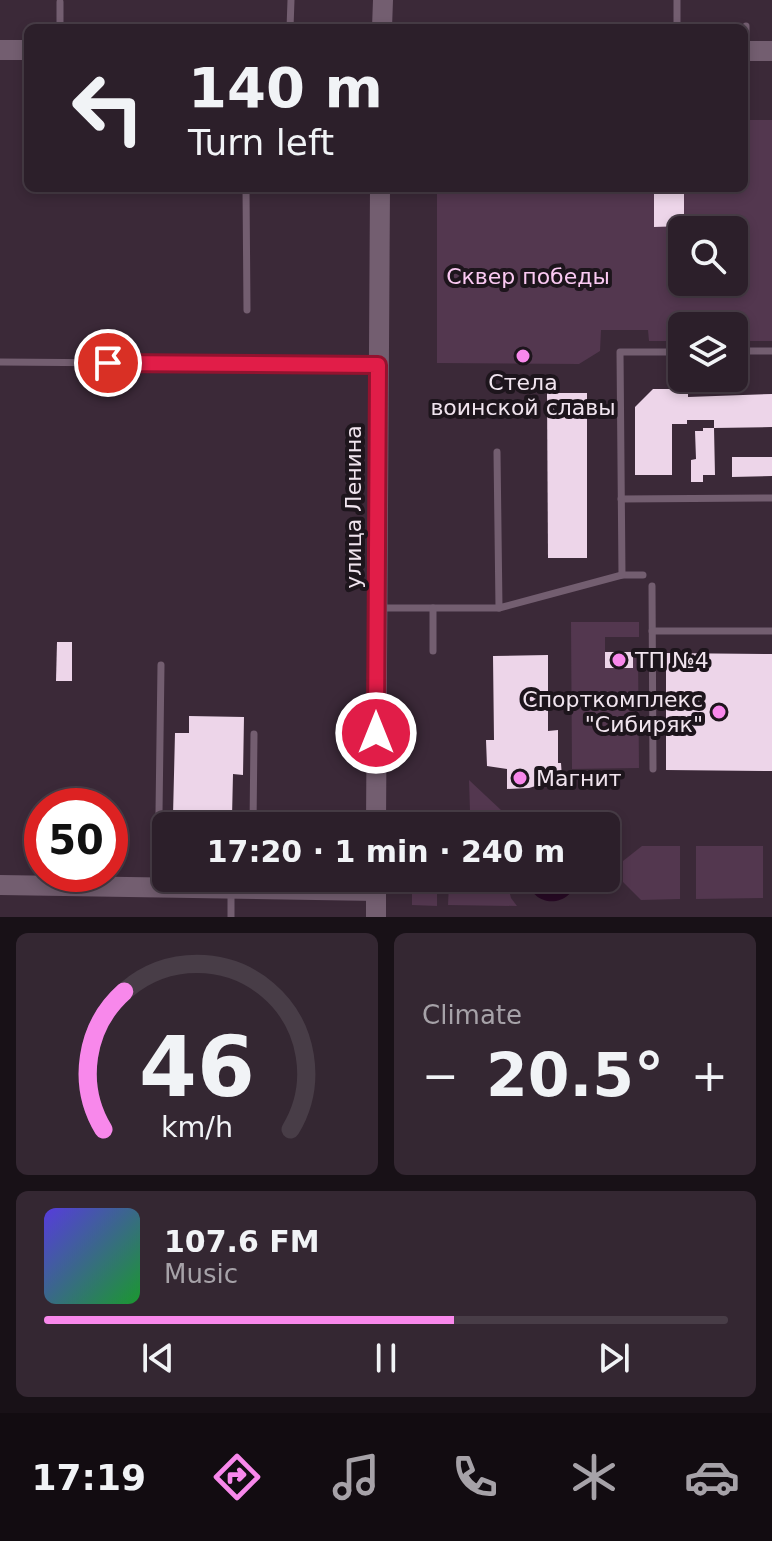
<!DOCTYPE html>
<html lang="en">
<head>
<meta charset="utf-8">
<style>
  body { margin:0; font-family:"DejaVu Sans",sans-serif; background:#342732; color:#f1f3f6; height:100vh; display:flex; flex-direction:column; font-size:30px; white-space:nowrap }
  * { box-sizing:border-box; margin:0 }
  p { font-size:26px; color:#a6a2a8 }
  .icon { flex:none; width:44px; height:44px; fill:none; stroke:currentColor; stroke-width:2; stroke-linecap:round; stroke-linejoin:round }
  .map { position:relative; height:917px; overflow:hidden }
  .panel { display:flex; flex-direction:column; gap:16px; padding:16px; background:#181117; flex:1 }
  .panel>* { flex:none }
  .guide { position:absolute; left:24px; top:24px; width:724px; height:168px; border-radius:12px; box-shadow:0 4px 12px #0003,0 0 0 2px #483d47; background:#2c1f2a; color:#f1f3f6; overflow:hidden }
  .fabs { position:absolute; left:668px; top:216px; display:grid; gap:16px }
  .fabs a { display:grid; place-items:center; width:80px; height:80px; border-radius:12px; background:#2c1f2a; box-shadow:0 4px 12px #0003,0 0 0 2px #483d47; font-size:40px }
  .speed { position:absolute; left:24px; top:788px; display:flex; gap:16px; font-size:40px; font-weight:700; text-align:center }
  .speed>* { display:grid; place-content:center; width:104px; height:104px; border-radius:50%; background:#2c1f2a; box-shadow:0 4px 12px #0003,0 0 0 2px #483d47; line-height:1 }
  .speed .limit { border:12px solid #d22; background:#fff; color:#111 }
  .pin { position:absolute; display:grid; place-items:center; width:68px; height:68px; color:#fff; margin:-34px; border:4px solid #fff; border-radius:50%; box-shadow:0 2px 8px #0007 }
  .me { position:absolute; width:88px; margin:-44px; rotate:0deg; stroke-linejoin:round; filter:drop-shadow(0 0 6px #0008) }
  .turn { display:flex; align-items:center; gap:28px; height:168px; padding:0 32px; font-size:36px }
  .turn .icon { width:104px; height:104px; stroke-width:2.5 }
  .turn b { display:block; font-size:56px; line-height:68px }
  .big { font-size:60px; font-weight:600; line-height:1.1 }
  .panel .card { flex:1; display:flex; flex-direction:column; justify-content:center; gap:12px; min-width:0; padding:0 28px; border-radius:12px; background:#342732 }
  .panel .dial { align-items:center; gap:0 }
  .dial svg { height:208px; overflow:visible; fill:none; stroke:#483d47; stroke-width:7; stroke-linecap:round; text-anchor:middle }
  .dial text { fill:#f1f3f6; stroke:none }
  .song { display:flex; align-items:center; gap:24px }
  .cover { width:96px; height:96px; border-radius:12px; background:linear-gradient(135deg,hsl(250 70% 55%),hsl(130 70% 35%)) }
  .played { height:8px; border-radius:4px; background:linear-gradient(90deg,#f888eb 60%,#483d47 60%) }
  .keys { display:flex; justify-content:space-around; direction:ltr }
  .heat { display:flex; justify-content:space-between; align-items:center; font-size:44px; direction:ltr }
  .panel .tiles { flex:1; display:grid; gap:16px; grid-template-columns:1fr 1fr }
  .card:last-child { grid-column:span 2 }
  .trip { position:absolute; left:152px; top:812px; width:468px; height:80px; border-radius:12px; background:#2c1f2a; box-shadow:0 4px 12px #0003,0 0 0 2px #483d47; font-weight:600; line-height:80px; text-align:center }
  .dock { display:flex; height:128px; justify-content:space-around; align-items:center; background:#120c11; color:#a6a2a8 }
  .dock .icon { width:56px; height:56px }
  .dock .active { color:#f888eb }
  .dock b { font-size:36px; color:#f1f3f6 }
  .map>svg:first-child { display:block }
  .green { fill:#53374f; fill-rule:evenodd }
  .water { fill:#270924 }
  .building { fill:#edd5e9 }
  .lines { fill:none; stroke-linecap:round; stroke-linejoin:round }
  .lane { stroke:#735e70; stroke-width:7 }
  .secondary { stroke:#735e70; stroke-width:20 }
  .route-casing { stroke:#92132f; stroke-width:20 }
  .route { stroke:#e11d48; stroke-width:14 }
  .poi-dot { fill:#f888eb; stroke:#1d151c; stroke-width:3 }
  .labels { text-anchor:middle; stroke-width:8; stroke-linejoin:round; paint-order:stroke }
  .park-label { font-size:22px; fill:#fac9f2; stroke:#1d151c }
  .poi-label { font-size:22px; fill:#f0e4ee; stroke:#1d151c; text-anchor:start }
  .street-label { font-size:22px; fill:#f0e4ee; stroke:#1d151c }
</style>
</head>
<body>
<div class="map">
<svg width="772" height="917" viewBox="0 0 772 917">
  <rect width="100%" height="100%" fill="#3b2938"/>
  <g class="green">
    <path d="M744,120H772V341H734V326H682V341H649L648,330H601L600,351L579,364L437,363V188H744ZM682,230H734V282H682Z"/>
    <polygon points="571,622 639,622 639,637 605,637 605,668 632,668 633,652 638,652 639,768 572,769"/>
    <polygon points="469,780 502,811 470,812"/>
    <polygon points="642,846 680,846 680,899 641,900 623,882 623,861"/>
    <polygon points="696,846 763,846 763,898 696,899"/>
    <polygon points="412,882 437,882 437,906 412,905"/>
    <polygon points="449,882 458,882 461,889 468,890 474,882 488,882 494,890 501,887 503,882 507,882 511,898 517,906 448,905"/>
  </g>
  <path class="water" d="M527,878H578C572,908 532,910 527,878Z"/>
  <g class="building">
    <polygon points="654,189 684,189 684,226 654,227"/>
    <polygon points="653,389 688,389 688,397 772,394 772,427 714,428 714,420 687,420 687,424 672,424 672,475 635,475 635,407"/>
    <polygon points="547,393 587,393 587,558 548,558"/>
    <polygon points="703,428 714,428 715,475 703,475 703,482 691,482 691,460 696,459 695,431 703,431"/>
    <polygon points="732,457 772,457 772,476 732,477"/>
    <polygon points="57,642 72,642 72,681 56,681"/>
    <rect x="605" y="652" width="28" height="16"/>
    <polygon points="666,653 772,654 772,771 666,770"/>
    <polygon points="548,655 548,731 558,730 558,763 561,763 562,778 529,788 507,789 507,769 487,766 486,740 494,740 493,656"/>
    <polygon points="189,716 244,717 243,775 233,774 232,817 173,816 175,733 189,733"/>
  </g>
  <g class="lines">
    <g class="lane">
      <polyline points="677,0 677,28"/>
      <polyline points="60,28 60,2"/>
      <polyline points="290,28 291,0"/>
      <polyline points="746,48 746,26"/>
      <polyline points="246,188 247,310"/>
      <polyline points="734,351 772,351"/>
      <polyline points="0,362 378,365"/>
      <polyline points="497,452 499,608 622,575 643,575"/>
      <polyline points="621,499 772,498"/>
      <polyline points="622,575 620,352 682,352"/>
      <polyline points="652,586 653,769"/>
      <polyline points="379,608 499,608"/>
      <polyline points="433,608 433,651"/>
      <polyline points="652,631 772,631"/>
      <polyline points="253,826 254,734"/>
      <polyline points="158,886 161,665"/>
      <polyline points="231,917 231,891"/>
    </g>
    <g class="secondary">
      <polyline points="382,28 383,0"/>
      <polyline points="0,50 28,50"/>
      <polyline points="744,51 772,51"/>
      <polyline points="376,826 380,188"/>
      <polyline points="0,885 376,891"/>
      <polyline points="376,917 376,881"/>
    </g>
  </g>
  <g class="lines">
    <defs>
      <polyline id="route" points="108,363 378,365 376,733"/>
    </defs>
    <use href="#route" class="route-casing"/>
    <use href="#route" class="route"/>
  </g>
  <g class="poi-dot">
    <circle cx="523" cy="356" r="8"/>
    <circle cx="619" cy="660" r="8"/>
    <circle cx="719" cy="712" r="8"/>
    <circle cx="520" cy="778" r="8"/>
  </g>
  <g class="labels">
    <g class="park-label">
      <text x="528" y="284">Сквер победы</text>
    </g>
    <g class="poi-label">
      <text x="523" y="390" text-anchor="middle">Стела<tspan x="523" dy="25">воинской славы</tspan></text>
      <text x="635" y="668">ТП №4</text>
      <text x="703" y="707" text-anchor="end">Спорткомплекс<tspan x="703" dy="25">"Сибиряк"</tspan></text>
      <text x="536" y="786">Магнит</text>
    </g>
    <g class="street-label">
      <text transform="translate(353 507) rotate(-90)" y="8">улица Ленина</text>
    </g>
  </g>
</svg>
<div class="fabs">
<a><svg class="icon" aria-label="search" viewBox="0 0 24 24"><circle cx="10" cy="10" r="6"/><path d="M15 15l6 6"/></svg></a>
<a><svg class="icon" aria-label="layers" viewBox="0 0 24 24"><path d="M12 4l9 5-9 5-9-5zM3 14l9 5 9-5"/></svg></a>
</div>
<div class="speed"><div class="limit">50</div></div>
<div class="pin" style="left:108px;top:363px;background:#d93025"><svg class="icon" aria-label="arrive" viewBox="0 0 24 24"><path d="M6 21V4h12l-3 4 3 4H6"/></svg></div>
<svg class="me" style="left:376px;top:733px" viewBox="-20 -20 40 40"><circle r="17" fill="#e11d48" stroke="#fff" stroke-width="3"/><path d="M0-11L8 9 0 5-8 9z" fill="#fff"/></svg>
<div class="trip">17:20 · 1 min · 240 m</div>
<div class="guide">
<div class="turn"><svg class="icon" aria-label="left" viewBox="0 0 24 24"><path d="M17 20v-9H6M10 6l-5 5 5 5"/></svg><div><b>140 m</b>Turn left</div></div>
</div>
</div>
<section class="panel">
<div class="tiles">
<div class="card dial"><svg viewBox="0 0 100 80">
<path d="M14 69A42 42 0 1 1 86 69"/>
<path d="M14 69A42 42 0 0 1 22 16" stroke="#f888eb"/>
<text x="50" y="56" font-size="32" font-weight="700">46</text>
<text x="50" y="72" font-size="11">km/h</text>
</svg></div>
<div class="card"><p>Climate</p>
<div class="heat"><a>−</a><b class="big">20.5°</b><a>+</a></div>
</div>
<div class="card">
<div class="song"><i class="cover"></i><div><b>107.6 FM</b><p>Music</p></div></div>
<div class="played"></div>
<div class="keys"><svg class="icon" aria-label="previous" viewBox="0 0 24 24"><path d="M18 5L8 12l10 7zM5 5v14"/></svg><svg class="icon" aria-label="pause" viewBox="0 0 24 24"><path d="M8 5v14M16 5v14"/></svg><svg class="icon" aria-label="next" viewBox="0 0 24 24"><path d="M6 5l10 7-10 7zM19 5v14"/></svg></div>
</div>
</div>
</section>
<nav class="dock">
<b>17:19</b>
<svg class="icon active" aria-label="directions" viewBox="0 0 24 24"><path d="M12 3l9 9-9 9-9-9zM9 14v-3h6M13 9l2 2-2 2"/></svg>
<svg class="icon" aria-label="music" viewBox="0 0 24 24"><path d="M9 18V5l10-2v13"/><circle cx="6" cy="18" r="3"/><circle cx="16" cy="16" r="3"/></svg>
<svg class="icon" aria-label="phone" viewBox="0 0 24 24"><path d="M5 4h4l2 5-3 2q2 4 5 5l2-3 5 2v4C11 20 4 13 5 4z"/></svg>
<svg class="icon" aria-label="climate" viewBox="0 0 24 24"><path d="M12 3v18M4 7l16 10M4 17L20 7"/></svg>
<svg class="icon" aria-label="car" viewBox="0 0 24 24"><path d="M5 17H2v-5l4-1 3-4h7l3 4 3 1v5h-3M9 17h6M6 11h13"/><circle cx="7" cy="17" r="2"/><circle cx="17" cy="17" r="2"/></svg>
</nav>
</body>
</html>
